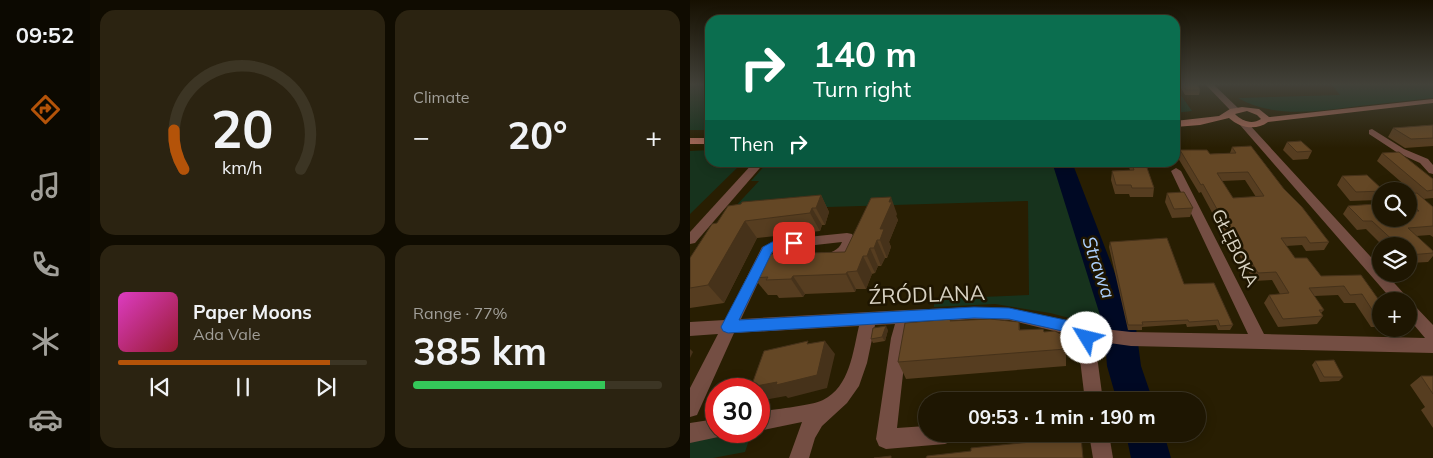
<!DOCTYPE html>
<html lang="en">
<head>
<meta charset="utf-8">
<style>
  body { margin:0; font-family:Mulish,sans-serif; background:#2b2311; color:#f1f3f6; height:100vh; display:flex; flex-direction:column; font-size:19px; white-space:nowrap }
  * { box-sizing:border-box; margin:0 }
  p { font-size:16px; color:#a19f99 }
  .icon { flex:none; width:28px; height:28px; fill:none; stroke:currentColor; stroke-width:2; stroke-linecap:round; stroke-linejoin:round }
  .map { position:relative; flex:1; overflow:hidden }
  .panel { display:flex; flex-direction:column; gap:10px; padding:10px; background:#100c01; width:600px }
  .panel>* { flex:none }
  .guide { position:absolute; left:15px; top:15px; width:475px; height:152px; border-radius:15px; box-shadow:0 2px 12px #0003,0 0 0 1px #3c3524; background:#0b6e4f; color:#fff; overflow:hidden }
  .fabs { position:absolute; left:682px; top:182px; display:grid; gap:10px }
  .fabs a { display:grid; place-items:center; width:45px; height:45px; border-radius:50%; background:#1e1602; box-shadow:0 2px 12px #0003,0 0 0 1px #3c3524; font-size:25px }
  .speed { position:absolute; left:15px; top:378px; display:flex; gap:10px; font-size:25px; font-weight:700; text-align:center }
  .speed>* { display:grid; place-content:center; width:65px; height:65px; border-radius:50%; background:#1e1602; box-shadow:0 2px 12px #0003,0 0 0 1px #3c3524; line-height:1 }
  .speed .limit { border:8px solid #d22; background:#fff; color:#111 }
  .pin { position:absolute; display:grid; place-items:center; width:42px; height:42px; color:#fff; margin:-21px; border-radius:10px; box-shadow:0 2px 8px #0006 }
  .me { position:absolute; width:55px; margin:-28px; rotate:306deg; stroke-linejoin:round; filter:drop-shadow(0 0 4px #0008) }
  .turn { display:flex; align-items:center; gap:18px; height:105px; padding:0 25px; font-size:22px }
  .turn .icon { width:65px; height:65px; stroke-width:2.5 }
  .turn b { display:block; font-size:35px; line-height:42px }
  .then { display:flex; align-items:center; height:48px; padding:0 25px; background:#0003; gap:10px; font-size:19px }
  .big { font-size:38px; font-weight:700; line-height:1.1 }
  .panel .tile { flex:1; display:flex; flex-direction:column; justify-content:center; gap:8px; min-width:0; padding:0 18px; border-radius:15px; background:#2b2311 }
  .panel .dial { align-items:center; gap:0 }
  .dial svg { height:130px; overflow:visible; fill:none; stroke:#3c3524; stroke-width:7; stroke-linecap:round; text-anchor:middle }
  .dial text { fill:#f1f3f6; stroke:none }
  .song { display:flex; align-items:center; gap:15px }
  .cover { width:60px; height:60px; border-radius:8px; background:linear-gradient(135deg,hsl(310 70% 55%),hsl(350 70% 35%)) }
  .played { height:5px; border-radius:2px; background:linear-gradient(90deg,#b45309 85%,#3c3524 85%) }
  .keys { display:flex; justify-content:space-around; direction:ltr }
  .heat { display:flex; justify-content:space-between; align-items:center; font-size:28px; direction:ltr }
  .charge { height:8px; border-radius:4px; background:linear-gradient(90deg,#34c759 77%,#3c3524 0) }
  .panel .tiles { flex:1; display:grid; gap:10px; grid-template-columns:repeat(2,1fr) }
  .trip { position:absolute; left:228px; top:392px; width:288px; height:50px; border-radius:25px; background:#1e1602; box-shadow:0 2px 12px #0003,0 0 0 1px #3c3524; font-weight:700; line-height:50px; text-align:center }
  main { display:flex; flex:1; min-height:0 }
  .tabs { display:flex; flex-direction:column; width:90px; justify-content:space-around; align-items:center; background:#0c0901; color:#a19f99 }
  .tabs .icon { width:35px; height:35px }
  .tabs .active { color:#b45309 }
  .tabs b { font-size:22px; color:#f1f3f6 }
  .map>svg:first-child { display:block }
  .green { fill:#17331d }
  .lines { fill:none; stroke-linecap:round; stroke-linejoin:round }
  .river { fill:#000924; fill-rule:evenodd }
  .street { fill:#744e43; fill-rule:evenodd }
  .secondary { fill:#a46756; fill-rule:evenodd }
  .wall { fill:#563d20; fill-rule:evenodd }
  .shaded-wall { fill:#46321a }
  .building { fill:#644725; stroke:#46321a; fill-rule:evenodd }
  .route { fill:#1a73e8; stroke:#114b97 }
  .labels { text-anchor:middle; stroke-width:5; stroke-linejoin:round; paint-order:stroke }
  .street-label { font-size:18px; fill:#d8d2c2; stroke:#1e1500 }
  .water-label { font-size:19px; font-style:italic; fill:#add0fd; stroke:#1e1500 }
  .near-street-label { font-size:21px; fill:#d8d2c2; stroke:#1e1500 }
</style>
</head>
<body>
<main>
<nav class="tabs">
<b>09:52</b>
<svg class="icon active" aria-label="directions" viewBox="0 0 24 24"><path d="M12 3l9 9-9 9-9-9zM9 14v-3h6M13 9l2 2-2 2"/></svg>
<svg class="icon" aria-label="music" viewBox="0 0 24 24"><path d="M9 18V5l10-2v13"/><circle cx="6" cy="18" r="3"/><circle cx="16" cy="16" r="3"/></svg>
<svg class="icon" aria-label="phone" viewBox="0 0 24 24"><path d="M5 4h4l2 5-3 2q2 4 5 5l2-3 5 2v4C11 20 4 13 5 4z"/></svg>
<svg class="icon" aria-label="climate" viewBox="0 0 24 24"><path d="M12 3v18M4 7l16 10M4 17L20 7"/></svg>
<svg class="icon" aria-label="car" viewBox="0 0 24 24"><path d="M5 17H2v-5l4-1 3-4h7l3 4 3 1v5h-3M9 17h6M6 11h13"/><circle cx="7" cy="17" r="2"/><circle cx="17" cy="17" r="2"/></svg>
</nav>
<section class="panel">
<div class="tiles">
<div class="tile dial"><svg viewBox="0 0 100 80">
<path d="M14 69A42 42 0 1 1 86 69"/>
<path d="M14 69A42 42 0 0 1 8 45" stroke="#b45309"/>
<text x="50" y="56" font-size="32" font-weight="700">20</text>
<text x="50" y="72" font-size="11">km/h</text>
</svg></div>
<div class="tile"><p>Climate</p>
<div class="heat"><a>−</a><b class="big">20°</b><a>+</a></div>
</div>
<div class="tile">
<div class="song"><i class="cover"></i><div><b>Paper Moons</b><p>Ada Vale</p></div></div>
<div class="played"></div>
<div class="keys"><svg class="icon" aria-label="previous" viewBox="0 0 24 24"><path d="M18 5L8 12l10 7zM5 5v14"/></svg><svg class="icon" aria-label="pause" viewBox="0 0 24 24"><path d="M8 5v14M16 5v14"/></svg><svg class="icon" aria-label="next" viewBox="0 0 24 24"><path d="M6 5l10 7-10 7zM19 5v14"/></svg></div>
</div>
<div class="tile"><p>Range · 77%</p><b class="big">385 km</b><div class="charge"></div></div>
</div>
</section>
<div class="map">
<svg width="743" height="458" viewBox="0 0 743 458">
  <rect width="100%" height="100%" fill="#281e02"/>
  <g class="green">
    <rect x="0" y="84" width="20" height="46"/>
    <path d="M641,84H743V98C718,101 694,103 669,106C629,111 585,119 548,98L650,95Z"/>
    <polygon points="486,88 502,111 485,113"/>
    <polygon points="20,150 20,162 52,163 0,214 0,151"/>
    <polygon points="77,163 365,163 419,328 360,313 305,304 244,307 244,299 339,295 338,201 42,210 69,181 61,181"/>
    <polygon points="62,431 55,452 23,458 0,458 0,440"/>
  </g>
  <g class="lines">
    <g class="river">
      <polygon points="362,162 382,162 446,328 451,366 463,401 427,401 417,366 414,328"/>
      <polygon points="436,434 474,434 481,458 441,458"/>
    </g>
    <g class="street">
      <polygon points="515,84 523,84 548,108 548,112 542,112"/>
      <polygon points="553,120 556,121 691,268 691,274 696,274 717,297 719,301 719,302 703,301 550,125 549,123"/>
      <polygon points="682,129 714,149 738,159 743,165 743,174 739,173 730,163 708,153 679,134 679,130"/>
      <polygon points="64,162 75,162 5,243 0,244 0,232"/>
      <path d="M486,168L491,171L574,334L735,338L719,319V303L724,305L743,325V353L441,346L405,341L413,401H395L388,343L389,337L319,320L284,319L221,323L217,338L207,428L236,426V434H265L262,441L255,444L196,449L189,446L186,439L201,338L205,324L185,325L177,363L169,386L157,403L132,426L125,438L119,458H99L112,422L69,431V412C84,409 121,406 133,400C160,387 163,351 169,326L44,333L7,415L0,417V388L28,334L0,336V322L35,320L72,247L88,240L157,233L162,234L165,239L157,256L139,264L134,262L132,259C137,251 148,253 152,242L90,249L82,253L51,319L215,310L284,307L319,308L414,329L441,332L558,334L481,171Z"/>
      <polygon points="370,391 376,394 379,401 361,401 364,394"/>
      <polygon points="26,419 26,431 35,431 33,436 0,443 0,423"/>
      <polygon points="399,434 419,434 423,458 403,458"/>
    </g>
    <g class="secondary">
      <path d="M743,99V103L578,122C566,131 550,128 539,118L510,125L485,127V121L529,116L540,109L552,107L569,109L579,117ZM557,111L567,115L571,119C562,125 552,121 545,114Z"/>
      <rect x="0" y="138" width="20" height="6"/>
    </g>
  </g>
  <g class="wall">
    <polygon points="485,84 507,84 510,90 509,95 495,95 490,86 485,86"/>
    <polygon points="743,125 743,146 715,148 698,137 703,128"/>
    <polygon points="597,142 622,151 618,159 603,160 593,150"/>
    <path d="M542,147L594,189L639,242L634,250L616,251L612,245L596,246L605,258L631,276L691,303V327H681L665,303H654L648,295L624,296L634,310L631,313L633,316L627,324L588,327L574,303L579,295L590,294L582,280L564,281L549,255H545L511,192L509,193L488,158L490,150L520,154L540,153ZM555,180L566,197L543,198L532,181Z"/>
    <polygon points="692,153 743,179 743,198 733,199 743,207 743,237 740,235 726,236 743,251 743,256 738,262 719,263 719,246 693,246 676,229 667,230 653,214 658,206 691,219 719,219 719,194 725,194 687,161"/>
    <polygon points="437,162 455,162 464,188 463,197 440,197 439,194 425,194 421,180 422,171 440,170"/>
    <polygon points="652,176 694,191 691,191 691,195 688,200 660,201 647,185"/>
    <polygon points="477,193 503,208 500,217 482,218 475,202"/>
    <polygon points="131,195 139,212 135,225 132,225 130,231 67,238 34,303 0,308 0,258 27,223 51,204"/>
    <polygon points="207,214 206,216 208,220 199,242 201,247 197,258 195,258 191,266 188,266 185,273 182,274 176,289 166,289 165,292 115,294 113,297 89,298 87,295 78,295 64,278 155,252"/>
    <polygon points="420,242 494,284 543,325 540,330 528,330 526,325 497,327 496,324 452,327 452,330 438,330 419,247"/>
    <polygon points="261,319 261,321 329,322 330,330 354,332 376,349 376,366 216,379 208,362"/>
    <polygon points="198,330 195,341 183,343 181,339"/>
    <polygon points="625,361 653,377 649,381 630,382 622,365"/>
    <polygon points="731,376 743,376 743,428 731,410 735,407 720,385"/>
  </g>
  <g class="shaded-wall">
    <polygon points="131,195 139,212 135,225 126,208"/>
    <polygon points="201,197 207,214 206,216 208,220 199,242 201,247 197,258 190,240 190,229"/>
    <polygon points="122,208 132,225 130,231 120,213"/>
    <polygon points="55,221 67,238 34,303 18,285"/>
    <polygon points="187,240 195,258 191,266 184,248"/>
    <polygon points="180,248 188,266 185,273 177,256"/>
    <polygon points="173,256 182,274 176,289 167,271"/>
    <polygon points="157,272 166,289 165,292 156,274"/>
    <polygon points="103,276 115,294 113,297 101,279"/>
    <polygon points="196,326 198,330 195,341 192,337"/>
    <polygon points="135,341 145,354 137,388 98,398 96,396 74,400 69,395 69,389 62,389 61,387 87,382"/>
    <polygon points="0,349 3,352 0,358"/>
  </g>
  <g class="building">
    <polygon points="492,84 507,84 510,90 496,90"/>
    <polygon points="743,125 743,138 721,139 703,128"/>
    <polygon points="611,141 622,151 607,152 597,142"/>
    <path d="M561,146L594,189L612,207L639,242L620,243L616,237L591,238L605,258H617L631,276L671,275L691,303V319H688L672,294L660,295L654,286L619,288L634,310H629L633,316L593,319L579,295L599,293L586,272L568,273L552,246L548,247L513,184L511,185L490,150H517L520,154L546,153L542,147ZM558,172L574,196L543,198L527,173Z"/>
    <polygon points="709,152 743,179 743,190 737,191 692,153"/>
    <polygon points="441,162 455,162 464,188 442,188 441,185 426,185 422,171 444,170"/>
    <polygon points="677,175 694,191 666,192 652,176"/>
    <polygon points="494,192 503,208 484,209 477,193"/>
    <polygon points="727,193 743,207 743,226 718,228 743,251 743,253 719,255 719,246 709,246 682,221 673,221 658,206 685,204 691,210 691,219 719,219 719,211 729,211 719,202 719,194"/>
    <polygon points="131,195 126,208 122,208 120,213 55,221 18,285 0,288 0,258 22,224 27,223 38,206 51,204 52,202"/>
    <polygon points="201,197 199,202 202,202 190,229 194,229 190,240 187,240 184,248 180,248 177,256 173,256 167,271 157,272 156,274 103,276 101,279 76,280 78,277 64,278 80,254 155,252 181,198"/>
    <polygon points="477,238 494,284 524,283 543,325 530,326 528,320 499,322 498,320 452,322 453,325 438,325 420,242"/>
    <polygon points="261,319 260,321 300,319 329,322 329,330 353,329 354,332 365,331 374,336 376,349 208,362 215,323"/>
    <polygon points="196,326 192,337 181,339 183,328"/>
    <polygon points="118,341 117,344 135,341 127,375 86,385 87,382 61,387 74,351"/>
    <polygon points="644,360 653,377 634,377 625,361"/>
    <polygon points="731,376 743,376 743,394"/>
    <polygon points="391,437 393,458 236,458 237,456 281,451 281,448"/>
    <polygon points="201,456 201,458 184,458"/>
  </g>
  <linearGradient id="sky" x2="0" y2="1"><stop stop-color="#161001"/><stop offset="0.57" stop-color="#424139"/><stop offset="1" stop-color="#424139" stop-opacity="0"/></linearGradient>
  <rect width="743" height="148" fill="url(#sky)"/>
  <path class="route" d="M104,239L110,243L108,246L82,252L49,320L284,307L319,308L399,325L404,326C407,332 405,337 402,342L397,344L392,342L390,335L319,319L284,318L38,333L33,331L31,327L73,247L82,242Z"/>
  <g class="labels">
    <g class="street-label">
      <text transform="translate(545 248) rotate(64)" y="6">GŁĘBOKA</text>
    </g>
    <g class="water-label">
      <text transform="translate(409 267) rotate(71)" y="7">Strawa</text>
    </g>
    <g class="near-street-label">
      <text transform="translate(237 295) rotate(-2)" y="7">ŹRÓDLANA</text>
    </g>
  </g>
</svg>
<div class="fabs">
<a><svg class="icon" aria-label="search" viewBox="0 0 24 24"><circle cx="10" cy="10" r="6"/><path d="M15 15l6 6"/></svg></a>
<a><svg class="icon" aria-label="layers" viewBox="0 0 24 24"><path d="M12 4l9 5-9 5-9-5zM3 14l9 5 9-5"/></svg></a>
<a>+</a>
</div>
<div class="speed"><div class="limit">30</div></div>
<div class="pin" style="left:104px;top:243px;background:#d93025"><svg class="icon" aria-label="arrive" viewBox="0 0 24 24"><path d="M6 21V4h12l-3 4 3 4H6"/></svg></div>
<svg class="me" style="left:397px;top:338px" viewBox="-20 -20 40 40"><circle r="19" fill="#fff"/><path d="M0-13L10 11 0 6-10 11z" fill="#1a73e8"/></svg>
<div class="trip">09:53 · 1 min · 190 m</div>
<div class="guide">
<div class="turn"><svg class="icon" aria-label="right" viewBox="0 0 24 24"><path d="M7 20v-9h11M14 6l5 5-5 5"/></svg><div><b>140 m</b>Turn right</div></div>
<div class="then">Then<svg class="icon" aria-label="right" viewBox="0 0 24 24"><path d="M7 20v-9h11M14 6l5 5-5 5"/></svg></div>
</div>
</div>
</main>
</body>
</html>
